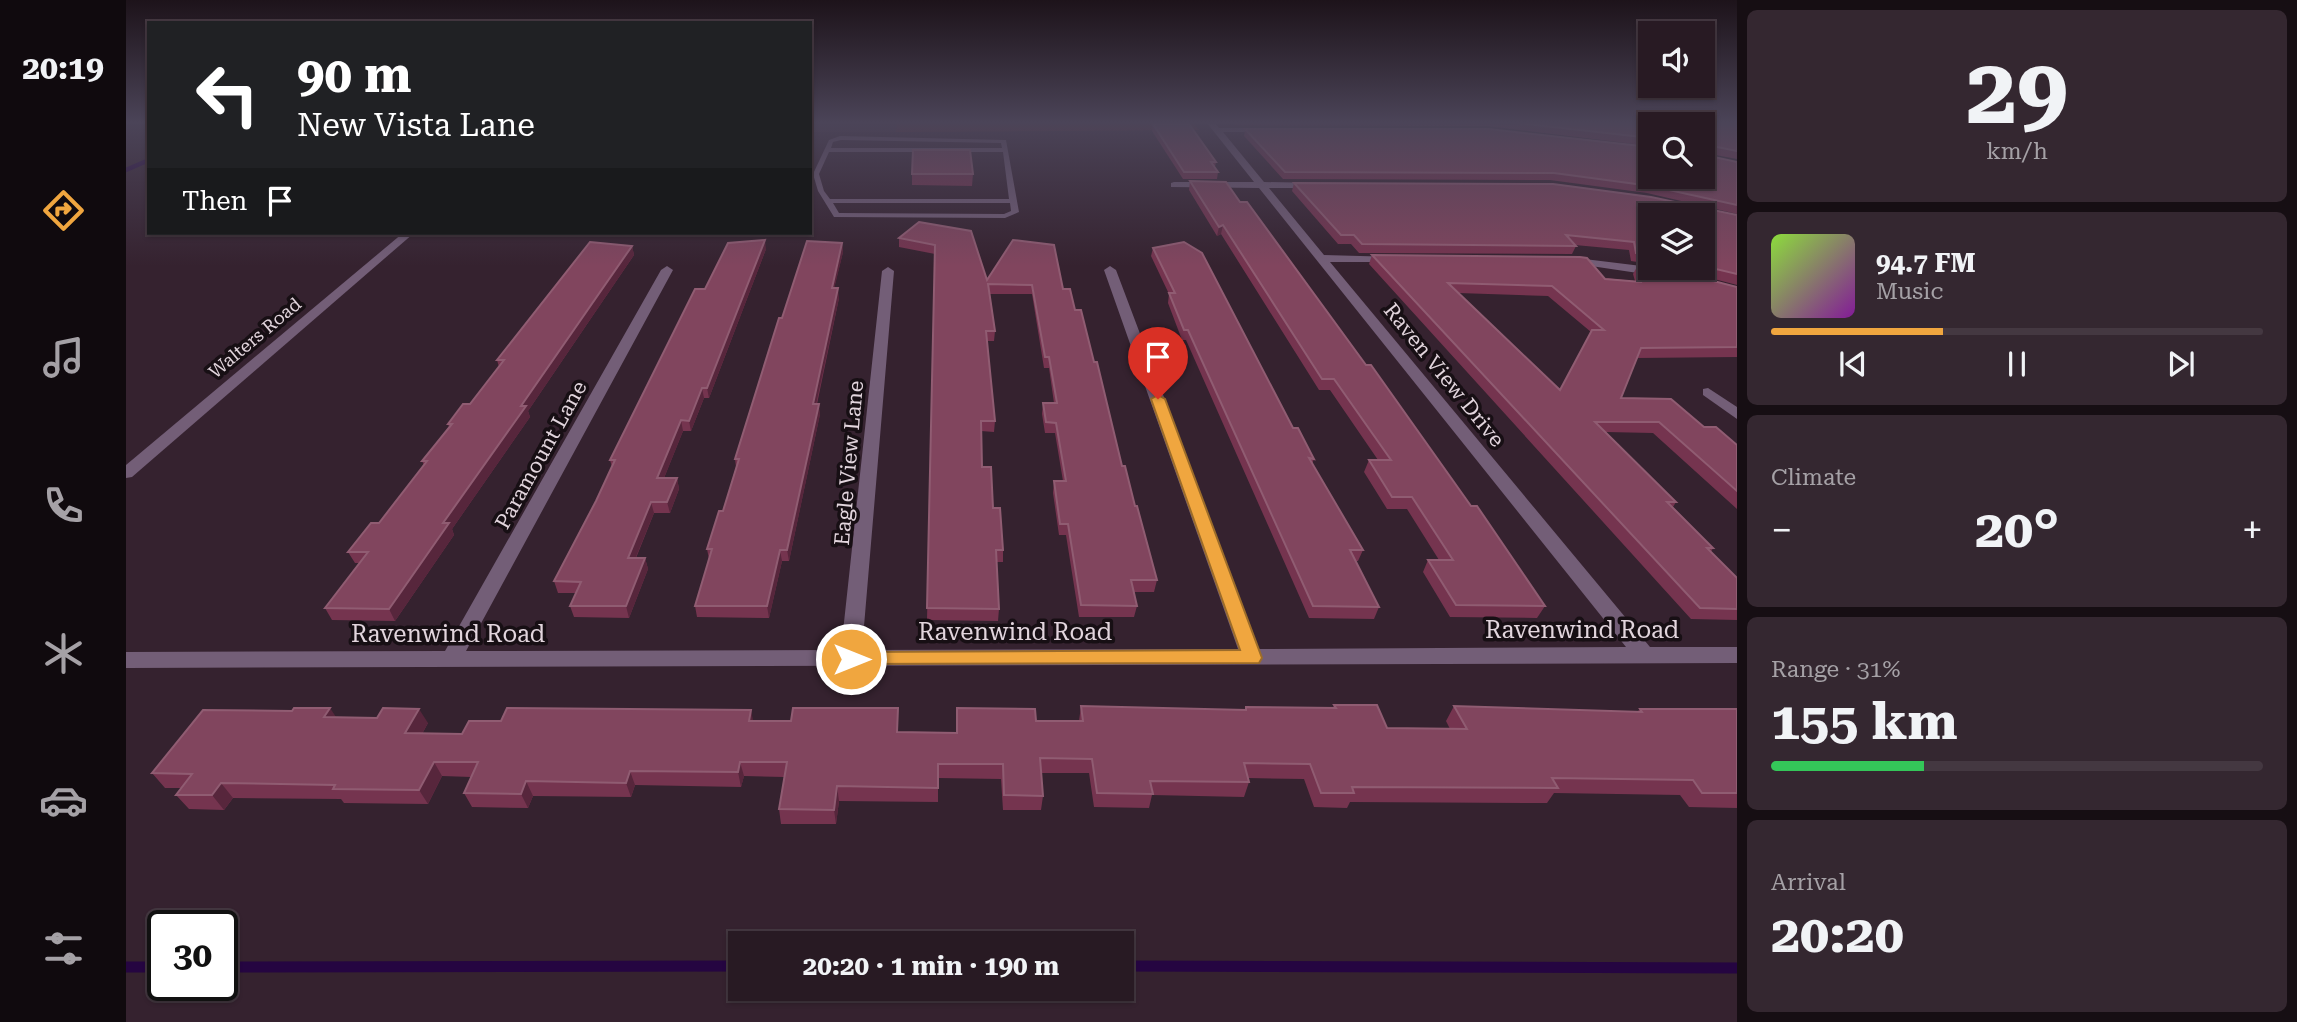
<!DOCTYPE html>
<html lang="en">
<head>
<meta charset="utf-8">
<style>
  body { margin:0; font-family:"Roboto Serif",serif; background:#342730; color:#f1f3f6; height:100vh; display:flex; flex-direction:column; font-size:26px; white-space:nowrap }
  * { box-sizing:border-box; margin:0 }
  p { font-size:23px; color:#a5a1a6 }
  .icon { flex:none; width:38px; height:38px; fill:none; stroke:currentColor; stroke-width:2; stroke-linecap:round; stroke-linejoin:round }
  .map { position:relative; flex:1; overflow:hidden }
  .panel { display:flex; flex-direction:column; gap:10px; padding:10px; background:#160e13; width:560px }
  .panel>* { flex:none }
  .top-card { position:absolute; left:21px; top:21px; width:665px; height:214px; border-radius:0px; box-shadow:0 2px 5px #0004,0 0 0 2px #443841; background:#202124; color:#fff; overflow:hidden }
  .fabs { position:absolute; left:1512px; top:21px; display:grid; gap:14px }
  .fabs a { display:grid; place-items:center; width:77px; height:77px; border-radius:0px; background:#281a23; box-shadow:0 2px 5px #0004,0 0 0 2px #443841; font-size:35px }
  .speed { position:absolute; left:21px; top:910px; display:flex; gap:14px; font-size:35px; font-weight:700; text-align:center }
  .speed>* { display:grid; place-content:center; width:91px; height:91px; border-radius:50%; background:#281a23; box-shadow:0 2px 5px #0004,0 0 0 2px #443841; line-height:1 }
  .speed .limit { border:4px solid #111; border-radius:10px; background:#fff; color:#111 }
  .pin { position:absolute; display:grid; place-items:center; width:60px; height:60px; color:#fff; margin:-72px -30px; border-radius:50% 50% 50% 0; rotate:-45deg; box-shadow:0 0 7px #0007 }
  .pin .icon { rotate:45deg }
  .me { position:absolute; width:77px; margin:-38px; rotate:90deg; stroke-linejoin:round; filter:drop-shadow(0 0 5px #0008) }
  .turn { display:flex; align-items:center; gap:24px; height:147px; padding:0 35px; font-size:32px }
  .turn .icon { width:91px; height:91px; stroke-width:2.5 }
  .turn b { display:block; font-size:49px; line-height:60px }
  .then { display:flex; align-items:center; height:66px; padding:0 35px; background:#0003; gap:14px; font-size:26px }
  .big { font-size:52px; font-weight:700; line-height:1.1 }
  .panel .card { flex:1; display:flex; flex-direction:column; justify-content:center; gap:10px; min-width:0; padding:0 24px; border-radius:10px; background:#342730 }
  .panel .dial { align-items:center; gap:0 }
  .dial b { font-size:91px; line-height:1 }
  .song { display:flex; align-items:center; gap:21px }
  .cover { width:84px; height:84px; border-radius:10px; background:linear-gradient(135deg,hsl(90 70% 55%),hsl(290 70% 35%)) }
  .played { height:7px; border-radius:4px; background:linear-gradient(90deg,#f0a63f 35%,#443841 35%) }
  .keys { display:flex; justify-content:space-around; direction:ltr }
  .heat { display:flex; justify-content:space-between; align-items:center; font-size:38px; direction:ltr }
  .charge { height:10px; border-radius:5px; background:linear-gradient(90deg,#34c759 31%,#443841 0) }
  .trip { position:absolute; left:602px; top:931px; width:406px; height:70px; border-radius:0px; background:#281a23; box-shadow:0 2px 5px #0004,0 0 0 2px #443841; font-weight:700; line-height:70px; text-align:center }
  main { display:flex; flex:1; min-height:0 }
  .menu { display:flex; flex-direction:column; width:126px; justify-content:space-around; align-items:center; background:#100a0e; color:#a5a1a6 }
  .menu .icon { width:49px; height:49px }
  .menu .selected { color:#f0a63f }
  .menu b { font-size:32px; color:#f1f3f6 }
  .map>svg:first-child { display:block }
  .built { fill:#452d3d }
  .green { fill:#69252d }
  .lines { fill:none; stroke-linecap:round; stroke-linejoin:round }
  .stream-far1 { stroke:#250541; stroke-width:4.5 }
  .stream { stroke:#250541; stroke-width:11 }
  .service { fill:#735e77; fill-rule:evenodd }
  .minor { fill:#735e77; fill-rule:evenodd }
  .tertiary { fill:#735e77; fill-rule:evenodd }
  .wall { fill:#75344f; fill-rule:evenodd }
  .shaded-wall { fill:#57263c }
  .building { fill:#81455e; stroke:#905c72; stroke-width:2; fill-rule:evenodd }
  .route { fill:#f0a63f; stroke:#9c6c29; stroke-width:2 }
  .labels { text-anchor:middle; stroke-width:7; stroke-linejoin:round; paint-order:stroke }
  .far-street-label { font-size:18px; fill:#e2d5dd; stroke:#170f14 }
  .street-label { font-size:21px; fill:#e2d5dd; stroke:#170f14 }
  .near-street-label { font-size:24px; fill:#e2d5dd; stroke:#170f14 }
</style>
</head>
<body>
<main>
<nav class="menu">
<b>20:19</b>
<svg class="icon selected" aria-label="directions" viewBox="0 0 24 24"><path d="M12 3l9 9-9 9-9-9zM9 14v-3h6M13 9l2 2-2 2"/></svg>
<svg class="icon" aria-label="music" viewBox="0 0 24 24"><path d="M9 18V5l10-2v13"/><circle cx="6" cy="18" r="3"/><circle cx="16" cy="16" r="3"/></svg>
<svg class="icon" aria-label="phone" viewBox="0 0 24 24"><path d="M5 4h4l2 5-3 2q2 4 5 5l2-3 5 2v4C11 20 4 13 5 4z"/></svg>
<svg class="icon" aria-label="climate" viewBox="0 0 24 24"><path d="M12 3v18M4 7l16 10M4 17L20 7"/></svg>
<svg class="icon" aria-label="car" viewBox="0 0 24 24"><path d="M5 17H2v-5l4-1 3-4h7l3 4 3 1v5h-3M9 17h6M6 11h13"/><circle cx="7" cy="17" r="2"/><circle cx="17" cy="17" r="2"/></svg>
<svg class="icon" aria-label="filters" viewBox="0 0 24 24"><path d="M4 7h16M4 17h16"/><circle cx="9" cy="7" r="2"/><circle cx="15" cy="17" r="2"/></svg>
</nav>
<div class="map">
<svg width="1611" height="1022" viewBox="0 0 1611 1022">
  <rect width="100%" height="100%" fill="#35222f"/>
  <polygon class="built" points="684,123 771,123 770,132 684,132"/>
  <polygon class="green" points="771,123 1067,123 1073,130 770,132"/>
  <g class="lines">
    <polyline class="stream-far1" points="0,170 23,160"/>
    <g class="stream">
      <polyline points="996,966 1611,968"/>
      <polyline points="0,967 37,967"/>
      <polyline points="96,967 614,966"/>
    </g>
    <path class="service" d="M714,136L880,140L893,212L879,218L708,217L692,191L687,174L703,140ZM715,140L875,143L876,148H705L707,142ZM703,152H877L883,199H704L698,191L693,174ZM707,203H884L885,211L878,214L713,213Z"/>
    <g class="minor">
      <polygon points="1081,123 1089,123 1093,128 1143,128 1140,132 1097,132 1138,182 1195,183 1195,187 1192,188 1143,188 1198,255 1271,257 1273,259 1267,262 1204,262 1524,647 1611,647 1611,663 0,668 0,652 319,651 535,270 541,266 547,270 340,651 715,650 756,271 762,267 768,271 736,650 1112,649 978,270 984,266 990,270 1133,649 1500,647 1133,188 1045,187 1045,183 1048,182 1128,182"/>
      <polygon points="1442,257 1532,268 1538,272 1532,276 1438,262 1438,258"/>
      <polygon points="1582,388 1611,407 1611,419 1577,395 1577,389"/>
    </g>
    <polygon class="tertiary" points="277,233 288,233 6,477 0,478 0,465"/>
  </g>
  <g class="wall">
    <polygon points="1107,123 1611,123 1611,159 1579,153 1579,155 1611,162 1611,214 1521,193 1424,180 1157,179 1118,136 1119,129 1577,177 1524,124 1524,146 1361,126 1109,125"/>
    <polygon points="1027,124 1090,162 1089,167 1092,172 1091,179 1057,179 1026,131"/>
    <polygon points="786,174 847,174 846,186 786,185"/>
    <polygon points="1064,181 1114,202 1240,365 1419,606 1411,618 1324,617 1297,572 1302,560 1313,560 1281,509 1261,509 1238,472 1243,460 1252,460 1204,390 1193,390 1095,234 1091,236 1063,190"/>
    <polygon points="1168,183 1611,215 1611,285 1546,268 1577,268 1577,215 1524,215 1524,264 1505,261 1503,250 1449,245 1450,246 1446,254 1233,253 1225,244 1212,244 1166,191"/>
    <polygon points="793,222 861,280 937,289 949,310 968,362 996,466 1031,580 1028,592 1007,592 1011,606 1008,617 953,617 940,535 933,535 927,493 928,481 937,481 929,433 919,433 916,414 917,403 928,403 923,368 918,368 906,294 864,294 869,331 868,341 861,341 869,421 868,432 855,431 856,467 877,550 877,562 870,562 873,609 872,621 801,620 809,254 773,247 773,238"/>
    <polygon points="716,243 717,252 708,288 713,298 691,404 694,414 663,561 656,561 643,618 571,617 569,606 583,559 581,549 597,511 610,467 609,459 656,318"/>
    <polygon points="506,246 508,255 402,411 404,417 326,529 328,535 269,621 206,620 199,608 234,563 229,563 222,552 253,523 298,465 296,461 323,427 322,424 344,404 373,367 371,360"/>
    <polygon points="1027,248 1167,428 1188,459 1186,464 1237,550 1232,561 1229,561 1253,607 1248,619 1183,618 1060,340 1056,340 1042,303 1043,294 1025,256"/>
    <polygon points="640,249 583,398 578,398 565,431 557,431 538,478 551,478 553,489 544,513 528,513 510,558 519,558 522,569 503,618 448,617 444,606 450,593 432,593 428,581 470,501 486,467 484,460 579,289"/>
    <path d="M1246,255L1509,281L1507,274L1512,265L1611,287V357L1511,358L1495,398L1578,427L1611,445V509L1527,433L1480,432L1550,502L1547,507L1587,548L1585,552L1611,578V620L1565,619L1243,264ZM1332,293L1422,296L1465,332L1434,390Z"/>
    <polygon points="1208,705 1261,728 1324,729 1320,721 1328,706 1511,712 1514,709 1611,709 1611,808 1563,807 1554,795 1428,793 1421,803 1224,802 1221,808 1188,807 1178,779 1122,778 1123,782 1118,797 1026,795 1023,808 968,807 963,773 915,773 917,796 915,810 877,810 875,779 812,778 812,802 713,801 710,824 655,824 653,809 658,777 618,776 615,787 509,785 505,797 407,796 402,808 346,807 338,793 345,777 316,776 302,804 218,803 215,799 107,798 98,810 63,809 50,795 55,788 39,788 26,773 166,711 210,717 302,723 296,734 336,734 628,721 665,721 772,708 772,732 831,733 910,721 953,721 955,706 1119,710 1120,707 1207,708"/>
  </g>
  <g class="shaded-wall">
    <polygon points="1097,225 1095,234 1091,236 1093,227"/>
    <polygon points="639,240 640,249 583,398 581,388"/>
    <polygon points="716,243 717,252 706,298 706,288"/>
    <polygon points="506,246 508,255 402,411 404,417 326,529 328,535 269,621 263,609 317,523 395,406"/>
    <polygon points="712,288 713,298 688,414 687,404"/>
    <polygon points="576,388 578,398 565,431 563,421"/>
    <polygon points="693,404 694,414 663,561 661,550"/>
    <polygon points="555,420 557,431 534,488 531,478"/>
    <polygon points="551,478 553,489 544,513 541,502"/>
    <polygon points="525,502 528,513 505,569 502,558"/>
    <polygon points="654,550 656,561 643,618 641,606"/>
    <polygon points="519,558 522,569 503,618 500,606"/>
    <polygon points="204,708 214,723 198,717"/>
    <polygon points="293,709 302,723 288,748 279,733"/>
    <polygon points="625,710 628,725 623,721"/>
    <polygon points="308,762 316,776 302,804 293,790"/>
    <polygon points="614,762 618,776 615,787 612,772"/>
    <polygon points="504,771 509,785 505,797 500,783"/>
    <polygon points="400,781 407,796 402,808 395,794"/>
    <polygon points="95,783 107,798 98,810 86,795"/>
    <polygon points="711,786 713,801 710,824 708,810"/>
  </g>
  <g class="building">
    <polygon points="1391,123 1611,123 1611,151 1581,145 1579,155 1611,162 1611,205 1525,186 1428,173 1159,172 1119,129 1363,129 1524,147 1524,177 1577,177 1577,124 1524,124 1524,138"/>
    <polygon points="1027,124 1063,124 1090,162 1085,162 1092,172 1058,172"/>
    <polygon points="787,150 844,150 847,174 786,174"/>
    <polygon points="1064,181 1100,182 1114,202 1121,202 1240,365 1245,365 1345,506 1351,506 1419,606 1330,605 1302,560 1327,560 1286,497 1266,497 1243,460 1265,460 1208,379 1196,379 1097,225 1093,227"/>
    <polygon points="1168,183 1427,184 1525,197 1611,215 1611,274 1577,266 1577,215 1524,215 1524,254 1510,253 1508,242 1440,235 1450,246 1236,244 1228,235 1215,235"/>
    <polygon points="793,222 845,231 861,280 887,240 928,245 937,289 944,289 949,310 955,310 968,362 971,362 996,466 999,466 1009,506 1011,506 1031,580 1005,580 1011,606 955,605 942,524 934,524 928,481 940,481 930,423 920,422 917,403 931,403 923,357 919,357 906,285 862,284 869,331 860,331 869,421 855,421 856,467 865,467 867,508 874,508 877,550 870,550 873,609 801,608 809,245 773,238"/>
    <polygon points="639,240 581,388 576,388 563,421 555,420 531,478 551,478 541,502 525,502 502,558 519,558 500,606 444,606 455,582 428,581 470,501 489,460 484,460 569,289 579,289 602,243"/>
    <polygon points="681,241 716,243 706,288 712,288 687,404 693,404 661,550 654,550 641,606 569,606 586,549 581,549 593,511 597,511 613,459 609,459 653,318 656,318"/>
    <polygon points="464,242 506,246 395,406 400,406 317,523 323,523 263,609 199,608 242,552 222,552 245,523 253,523 301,461 296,461 326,424 322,424 337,404 344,404 378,360 371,360"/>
    <polygon points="1058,242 1076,253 1167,428 1172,428 1188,459 1183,458 1237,550 1224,550 1253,607 1187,606 1062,330 1058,330 1043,293 1049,293 1027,248"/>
    <path d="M1246,255L1454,257L1461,258L1479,279L1515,282L1512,265L1524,266V268L1541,269L1611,287V347L1515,348L1495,398L1545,399L1578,427H1590L1611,445V491L1533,422H1469L1550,502H1541L1587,548H1581L1611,578V609L1574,608ZM1322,283L1426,286L1478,330H1466L1434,390Z"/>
    <polygon points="1208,705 1251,705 1261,728 1341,729 1328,706 1516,712 1514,709 1611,709 1611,793 1576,793 1567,780 1426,778 1432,788 1226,787 1228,793 1195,793 1184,764 1118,763 1123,782 1024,781 1027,794 971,793 966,759 914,758 917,796 878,795 877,764 812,764 812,788 711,786 708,810 653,809 661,762 614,762 612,772 504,771 500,783 400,781 395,794 338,793 352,762 308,762 293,790 207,789 209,785 95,783 86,795 50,795 66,774 26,773 77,710 166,711 168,708 204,708 198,717 251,718 257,708 293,709 279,733 336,734 343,721 375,721 381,708 625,710 623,721 665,721 667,708 772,708 771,732 831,733 831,708 909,709 910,721 957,721 955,706 1120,710 1120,707 1210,708"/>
  </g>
  <linearGradient id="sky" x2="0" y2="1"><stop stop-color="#1d131a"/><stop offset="0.46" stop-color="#4b4458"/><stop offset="1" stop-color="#4b4458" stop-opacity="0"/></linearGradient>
  <rect width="1611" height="266" fill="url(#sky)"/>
  <polygon class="route" points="1032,395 1039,399 1136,658 1133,663 719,664 716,659 725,652 1114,650 1025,399"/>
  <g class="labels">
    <g class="far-street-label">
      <text transform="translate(129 338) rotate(-40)" y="6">Walters Road</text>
    </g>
    <g class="street-label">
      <text transform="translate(1318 375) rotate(51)" y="7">Raven View Drive</text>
      <text transform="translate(415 455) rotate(-61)" y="7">Paramount Lane</text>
      <text transform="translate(723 463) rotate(-85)" y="7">Eagle View Lane</text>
    </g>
    <g class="near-street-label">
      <text x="1456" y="638">Ravenwind Road</text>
      <text x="889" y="640">Ravenwind Road</text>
      <text x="322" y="642">Ravenwind Road</text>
    </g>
  </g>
</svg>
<div class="fabs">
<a><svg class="icon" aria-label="sound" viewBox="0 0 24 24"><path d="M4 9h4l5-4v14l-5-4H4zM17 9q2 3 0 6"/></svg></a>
<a><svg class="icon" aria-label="search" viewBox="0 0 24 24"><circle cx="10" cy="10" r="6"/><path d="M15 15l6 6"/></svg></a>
<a><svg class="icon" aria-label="layers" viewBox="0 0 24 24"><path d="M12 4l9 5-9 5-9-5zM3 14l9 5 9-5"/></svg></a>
</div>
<div class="speed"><div class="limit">30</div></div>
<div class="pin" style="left:1032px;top:399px;background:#d93025"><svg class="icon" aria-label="arrive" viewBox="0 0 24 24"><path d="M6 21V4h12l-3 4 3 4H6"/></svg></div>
<svg class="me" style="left:725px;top:659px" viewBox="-20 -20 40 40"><circle r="17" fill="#f0a63f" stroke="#fff" stroke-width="3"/><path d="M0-11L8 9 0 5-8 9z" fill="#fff"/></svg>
<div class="trip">20:20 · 1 min · 190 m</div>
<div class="top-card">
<div class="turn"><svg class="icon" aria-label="left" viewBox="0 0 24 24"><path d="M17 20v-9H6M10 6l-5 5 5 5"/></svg><div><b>90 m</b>New Vista Lane</div></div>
<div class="then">Then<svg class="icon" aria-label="arrive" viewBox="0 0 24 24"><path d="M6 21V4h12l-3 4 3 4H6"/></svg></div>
</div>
</div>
<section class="panel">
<div class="card dial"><b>29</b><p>km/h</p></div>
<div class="card">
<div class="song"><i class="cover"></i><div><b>94.7 FM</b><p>Music</p></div></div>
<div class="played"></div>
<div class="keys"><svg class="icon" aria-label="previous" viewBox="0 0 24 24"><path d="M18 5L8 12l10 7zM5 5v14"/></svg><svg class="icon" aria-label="pause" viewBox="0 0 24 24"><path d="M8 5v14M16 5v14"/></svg><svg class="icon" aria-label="next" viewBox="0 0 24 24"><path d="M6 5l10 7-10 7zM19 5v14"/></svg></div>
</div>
<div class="card"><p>Climate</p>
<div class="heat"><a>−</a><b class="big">20°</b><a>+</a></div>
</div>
<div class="card"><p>Range · 31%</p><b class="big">155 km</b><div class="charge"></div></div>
<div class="card"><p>Arrival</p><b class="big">20:20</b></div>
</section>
</main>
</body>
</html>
